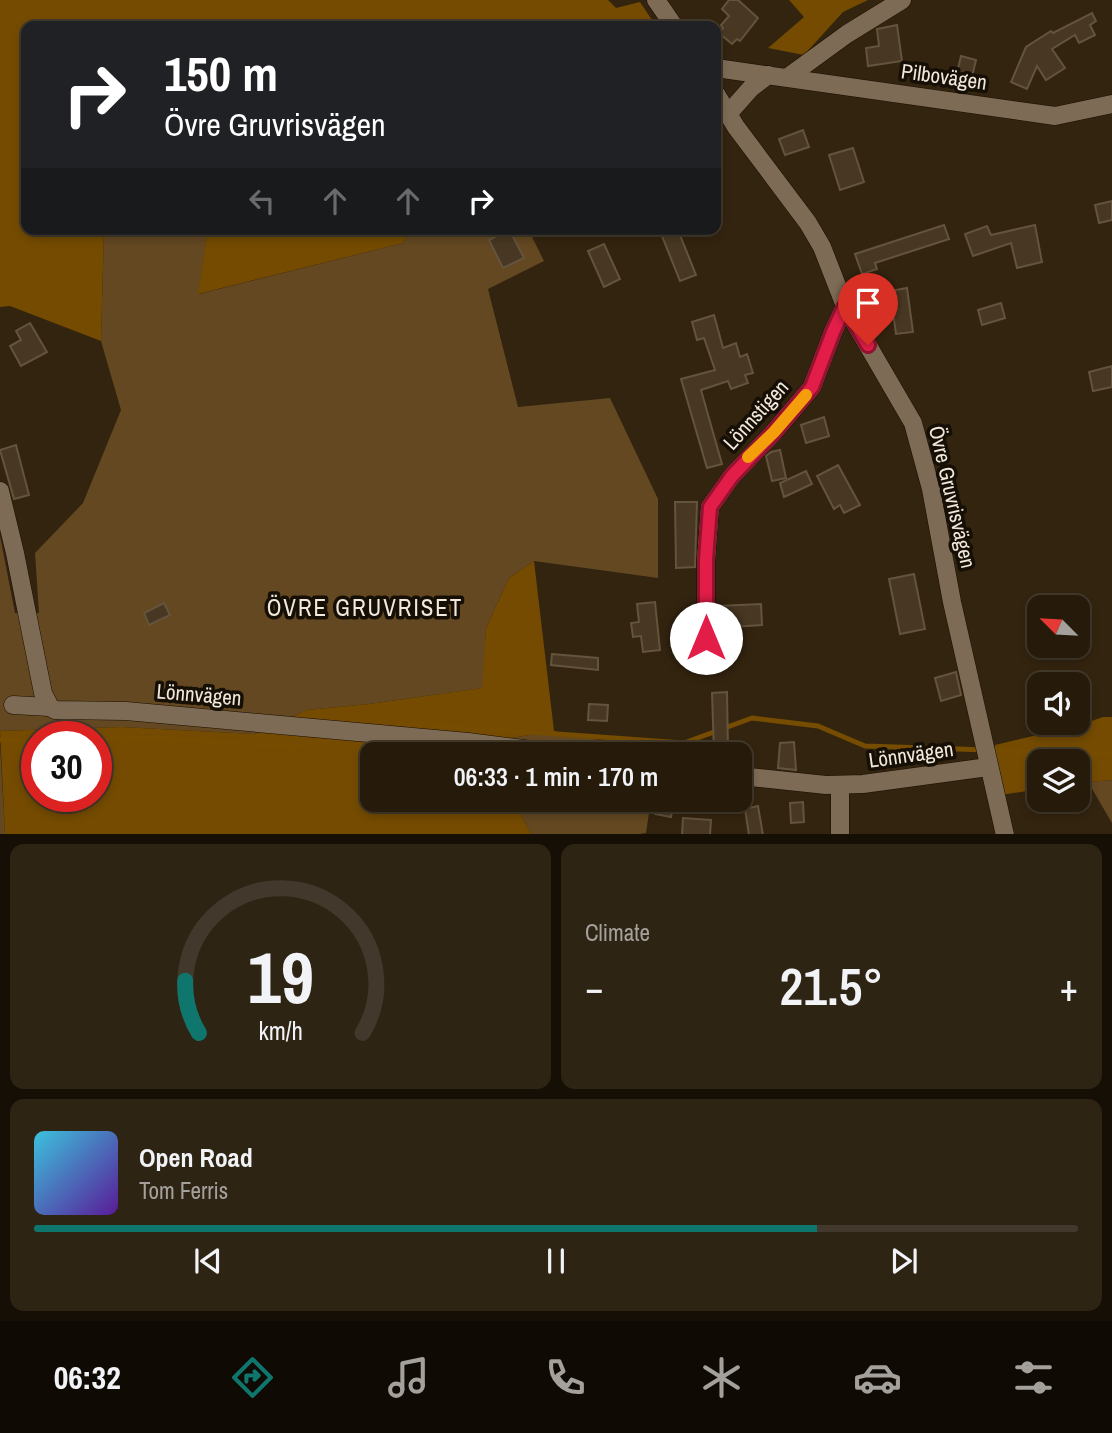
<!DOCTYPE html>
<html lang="en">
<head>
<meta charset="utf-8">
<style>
  body { margin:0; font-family:"Archivo Narrow",sans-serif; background:#2e2414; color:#f1f3f6; height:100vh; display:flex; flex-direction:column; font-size:26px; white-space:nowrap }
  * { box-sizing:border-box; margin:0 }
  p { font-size:23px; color:#a4a19d }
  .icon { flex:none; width:38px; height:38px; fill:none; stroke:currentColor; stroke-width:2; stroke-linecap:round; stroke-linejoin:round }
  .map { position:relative; height:834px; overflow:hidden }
  .details { display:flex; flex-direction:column; gap:10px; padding:10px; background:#150f06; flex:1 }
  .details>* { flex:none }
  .guide { position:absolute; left:21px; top:21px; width:700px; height:214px; border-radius:14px; box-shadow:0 4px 10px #0003,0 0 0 2px #42392c; background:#202124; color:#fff; overflow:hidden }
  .needle { width:46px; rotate:294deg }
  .controls { position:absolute; left:1027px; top:595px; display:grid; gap:14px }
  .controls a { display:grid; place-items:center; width:63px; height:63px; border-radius:14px; background:#261b0b; box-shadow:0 4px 10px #0003,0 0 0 2px #42392c; font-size:35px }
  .speed { position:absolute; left:21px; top:721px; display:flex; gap:14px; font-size:35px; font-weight:700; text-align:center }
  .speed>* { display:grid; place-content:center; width:91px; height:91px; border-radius:50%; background:#261b0b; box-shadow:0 4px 10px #0003,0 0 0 2px #42392c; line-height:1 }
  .speed .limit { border:10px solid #d22; background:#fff; color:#111 }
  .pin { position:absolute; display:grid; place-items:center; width:60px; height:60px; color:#fff; margin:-72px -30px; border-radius:50% 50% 50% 0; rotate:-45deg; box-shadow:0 0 7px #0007 }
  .pin .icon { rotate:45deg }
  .me { position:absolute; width:77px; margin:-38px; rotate:0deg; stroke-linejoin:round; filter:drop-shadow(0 0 5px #0008) }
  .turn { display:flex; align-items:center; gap:24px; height:147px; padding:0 28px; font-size:32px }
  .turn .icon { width:91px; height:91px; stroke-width:2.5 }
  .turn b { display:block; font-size:49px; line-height:60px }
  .lanes { display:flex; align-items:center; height:66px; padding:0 28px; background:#0003; justify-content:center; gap:35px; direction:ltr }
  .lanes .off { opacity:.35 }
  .big { font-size:52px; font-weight:600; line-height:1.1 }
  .details .card { flex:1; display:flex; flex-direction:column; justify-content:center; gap:10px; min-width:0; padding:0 24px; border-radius:14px; background:#2e2414 }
  .details .dial { align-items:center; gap:0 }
  .dial svg { height:182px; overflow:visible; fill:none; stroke:#42392c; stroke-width:7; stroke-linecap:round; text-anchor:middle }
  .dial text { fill:#f1f3f6; stroke:none }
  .song { display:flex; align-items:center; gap:21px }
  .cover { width:84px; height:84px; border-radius:10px; background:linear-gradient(135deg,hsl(190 70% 55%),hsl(270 70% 35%)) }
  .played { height:7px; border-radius:4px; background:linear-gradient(90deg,#0f766e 75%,#42392c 75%) }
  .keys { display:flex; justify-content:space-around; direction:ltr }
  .heat { display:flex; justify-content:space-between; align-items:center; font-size:38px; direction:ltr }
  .details .tiles { flex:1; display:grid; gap:10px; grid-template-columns:1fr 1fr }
  .card:last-child { grid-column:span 2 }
  .trip { position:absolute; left:360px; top:742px; width:392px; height:70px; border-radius:14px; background:#261b0b; box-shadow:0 4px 10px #0003,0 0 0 2px #42392c; font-weight:600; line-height:70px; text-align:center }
  .tabs { display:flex; height:112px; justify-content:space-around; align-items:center; background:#0f0b04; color:#a4a19d }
  .tabs .icon { width:49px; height:49px }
  .tabs .active { color:#0f766e }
  .tabs b { font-size:32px; color:#f1f3f6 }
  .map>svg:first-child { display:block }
  .green { fill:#634821 }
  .forest { fill:#744b00; fill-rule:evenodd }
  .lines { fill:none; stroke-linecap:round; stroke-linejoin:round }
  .stream { stroke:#754c00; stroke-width:5 }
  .building { fill:#483823; stroke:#64533d; stroke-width:2 }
  .street-casing { stroke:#1a0d00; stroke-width:19 }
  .street { stroke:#7d6b55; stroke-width:18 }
  .route-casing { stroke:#92132f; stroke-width:18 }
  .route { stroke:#e11d48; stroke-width:12 }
  .slow { stroke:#f59e0b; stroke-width:12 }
  .labels { text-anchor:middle; stroke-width:7; stroke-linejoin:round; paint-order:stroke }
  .street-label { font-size:21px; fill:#f2e8db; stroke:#150f06 }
  .neighbourhood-label { font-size:23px; letter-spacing:2px; fill:#f2e8db; stroke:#150f06 }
</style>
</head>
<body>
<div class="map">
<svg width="1112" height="835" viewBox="0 0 1112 835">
  <rect width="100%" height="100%" fill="#33240f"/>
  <g class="green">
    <polygon points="104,229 208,229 199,294 403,243 412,229 528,229 544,261 488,289 518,407 610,398 658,499 658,578 534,561 509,578 486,628 483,688 369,704 307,710 255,734 121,727 0,731 0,536 15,613 39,613 35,553 83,503 121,410 101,341"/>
    <polygon points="554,731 658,752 658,754 433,754 438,750"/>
    <polygon points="0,744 5,834 0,834"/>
    <polygon points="1112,780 1112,823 1088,782"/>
    <polygon points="410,800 497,800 462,812 424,813"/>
    <polygon points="513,800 651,800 646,833 633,835 531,834"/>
  </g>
  <g class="forest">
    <polygon points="0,0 608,0 616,8 640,2 656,26 26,26 26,229 104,229 101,341 10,306 0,307"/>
    <polygon points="789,0 868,0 843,12 804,55 768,48 804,17"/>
    <polygon points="208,229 412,229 403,243 198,294"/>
    <path d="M534,561L554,731L438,750L433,754H373V800H410L424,813L462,812L497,800H513L531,834H5L0,731L121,727L255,734L307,710L369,704L482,688L486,628L509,578ZM37,737H96V796H37Z"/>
    <polygon points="1103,717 1112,717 1112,780 1078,783 1078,761 1040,761 1039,789 1001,795 994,769 995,745 1083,724"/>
  </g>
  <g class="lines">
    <g class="stream">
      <polyline points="395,728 414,724 684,743 752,718 818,726 865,746 1112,754"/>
      <polyline points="96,739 157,738 291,747 340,738"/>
      <polyline points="0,740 37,740"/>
    </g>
  </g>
  <g class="building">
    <polygon points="729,0 738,0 758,18 740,41 737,39 732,44 719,33 723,28 721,25 729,16 722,9"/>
    <polygon points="1092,13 1096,21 1090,25 1095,35 1079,43 1075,35 1052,49 1065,68 1046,80 1037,66 1027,89 1011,82 1026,47 1051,31 1053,33"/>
    <polygon points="897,25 902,61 868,66 866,48 879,46 877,29"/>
    <polygon points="961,56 976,60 970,85 955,81"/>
    <polygon points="803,130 809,147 785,155 779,139"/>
    <polygon points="853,148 864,182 840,190 829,155"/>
    <polygon points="1112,201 1112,220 1099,223 1095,205"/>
    <polygon points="944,225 949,239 875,263 877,269 862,274 855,254"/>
    <polygon points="1035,225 1042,262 1017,268 1011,243 973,256 965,234 987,226 991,235"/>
    <polygon points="509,229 524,258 503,268 489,240"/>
    <polygon points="678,230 696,275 680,281 662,236"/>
    <polygon points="604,244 620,279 604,287 588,251"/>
    <polygon points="907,288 913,332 896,334 890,291"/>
    <polygon points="1001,303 1005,318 982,325 978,310"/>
    <polygon points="714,315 723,348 736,343 740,357 747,354 753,373 745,375 748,383 731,389 728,381 701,390 722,464 707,468 681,379 715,370 704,338 697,340 692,322"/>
    <polygon points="30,323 47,352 21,366 10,346 21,340 16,331"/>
    <polygon points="1112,366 1112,387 1093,391 1089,372"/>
    <polygon points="824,417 829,436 806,443 801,425"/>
    <polygon points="16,445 29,495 14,499 0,450"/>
    <polygon points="780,450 786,478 772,481 766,456 771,452"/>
    <polygon points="838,465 860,505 844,513 840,505 834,509 817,476"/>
    <polygon points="806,471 812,484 784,497 780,483"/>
    <polygon points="675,502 697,502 695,567 676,568"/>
    <polygon points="914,574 925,629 900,634 889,579"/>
    <polygon points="655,602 660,650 643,652 641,636 633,637 631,623 639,622 637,604"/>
    <polygon points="164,603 170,615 149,625 144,613"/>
    <polygon points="761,604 762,625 717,628 717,606"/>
    <polygon points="552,654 598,658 598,670 551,665"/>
    <polygon points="956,672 961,695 941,701 935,678"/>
    <polygon points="727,692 728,751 714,752 712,693"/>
    <polygon points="589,704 608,705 607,721 588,720"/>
    <polygon points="794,742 796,770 778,768 780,743"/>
    <polygon points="657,800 674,800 671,817 655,814"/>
    <polygon points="803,802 804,822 791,823 790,803"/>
    <polygon points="758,806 763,835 749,835 745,809"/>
    <polygon points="683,818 711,820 710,835 682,835"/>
  </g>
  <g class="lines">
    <defs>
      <g id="street">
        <polyline points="656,0 674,26"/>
        <polyline points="716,68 1055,116 1112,104"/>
        <polyline points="788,77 847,34 902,0"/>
        <polyline points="716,94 736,127 808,223 822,247 845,306 913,423 931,489 952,602 1005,835"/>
        <polyline points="728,114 751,88 768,75"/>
        <polyline points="0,491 15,553 43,693 50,707 55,710 126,711 468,742 564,754"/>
        <polyline points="706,638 706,560 710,507 732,476 774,432 812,387 833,332 845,306"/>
        <polyline points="13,705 50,707"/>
        <polyline points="740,776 826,785 863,784 988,767"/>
        <polyline points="840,785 840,835"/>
      </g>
    </defs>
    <use href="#street" class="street-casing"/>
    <use href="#street" class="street"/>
  </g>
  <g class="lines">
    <defs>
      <polyline id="route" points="706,638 706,560 710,507 732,476 774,432 812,387 833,332 845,306 868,345"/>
    </defs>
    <use href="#route" class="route-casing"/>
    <use href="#route" class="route"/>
    <polyline class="slow" points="748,457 774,432 806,395"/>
  </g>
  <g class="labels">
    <g class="street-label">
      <text transform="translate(944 77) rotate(8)" y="7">Pilbovägen</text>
      <text transform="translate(756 415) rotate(-48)" y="7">Lönnstigen</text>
      <text transform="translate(952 497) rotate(77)" y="7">Övre Gruvrisvägen</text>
      <text transform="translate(199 695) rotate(5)" y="7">Lönnvägen</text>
      <text transform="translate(911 755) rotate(-8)" y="7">Lönnvägen</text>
    </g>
    <g class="neighbourhood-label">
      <text x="365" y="616">ÖVRE GRUVRISET</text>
    </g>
  </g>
</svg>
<div class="controls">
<a><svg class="needle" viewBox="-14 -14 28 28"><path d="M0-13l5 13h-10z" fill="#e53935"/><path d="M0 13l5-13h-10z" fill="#a4a19d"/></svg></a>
<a><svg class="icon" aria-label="sound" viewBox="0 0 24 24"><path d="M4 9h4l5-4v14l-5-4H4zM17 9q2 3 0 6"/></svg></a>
<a><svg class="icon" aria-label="layers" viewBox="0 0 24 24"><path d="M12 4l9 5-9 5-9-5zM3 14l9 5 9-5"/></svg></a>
</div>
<div class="speed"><div class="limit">30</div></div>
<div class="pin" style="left:868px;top:345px;background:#d93025"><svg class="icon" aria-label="arrive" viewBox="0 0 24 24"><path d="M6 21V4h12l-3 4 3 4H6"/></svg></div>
<svg class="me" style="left:706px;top:638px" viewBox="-20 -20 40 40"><circle r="19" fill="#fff"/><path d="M0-13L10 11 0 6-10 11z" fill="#e11d48"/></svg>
<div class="trip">06:33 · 1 min · 170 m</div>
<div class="guide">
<div class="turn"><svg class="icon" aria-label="right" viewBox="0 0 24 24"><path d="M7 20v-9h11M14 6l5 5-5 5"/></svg><div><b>150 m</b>Övre Gruvrisvägen</div></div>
<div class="lanes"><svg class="icon off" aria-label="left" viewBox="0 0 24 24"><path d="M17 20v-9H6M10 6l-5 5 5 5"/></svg><svg class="icon off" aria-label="ahead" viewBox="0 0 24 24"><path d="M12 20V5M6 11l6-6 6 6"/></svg><svg class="icon off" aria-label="ahead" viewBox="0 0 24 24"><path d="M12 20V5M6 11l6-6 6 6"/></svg><svg class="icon" aria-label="right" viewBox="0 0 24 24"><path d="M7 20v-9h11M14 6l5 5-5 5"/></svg></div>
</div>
</div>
<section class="details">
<div class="tiles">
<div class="card dial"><svg viewBox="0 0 100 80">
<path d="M14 69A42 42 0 1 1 86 69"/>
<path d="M14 69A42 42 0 0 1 8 46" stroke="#0f766e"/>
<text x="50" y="56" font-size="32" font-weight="700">19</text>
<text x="50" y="72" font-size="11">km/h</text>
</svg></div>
<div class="card"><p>Climate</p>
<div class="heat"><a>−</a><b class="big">21.5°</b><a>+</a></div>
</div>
<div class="card">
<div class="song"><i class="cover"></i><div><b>Open Road</b><p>Tom Ferris</p></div></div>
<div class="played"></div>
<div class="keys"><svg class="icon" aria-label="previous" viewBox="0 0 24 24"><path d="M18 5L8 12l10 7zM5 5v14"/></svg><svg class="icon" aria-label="pause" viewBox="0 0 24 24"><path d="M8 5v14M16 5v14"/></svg><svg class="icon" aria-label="next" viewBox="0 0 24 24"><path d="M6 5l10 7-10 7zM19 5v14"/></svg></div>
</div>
</div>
</section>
<nav class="tabs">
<b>06:32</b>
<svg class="icon active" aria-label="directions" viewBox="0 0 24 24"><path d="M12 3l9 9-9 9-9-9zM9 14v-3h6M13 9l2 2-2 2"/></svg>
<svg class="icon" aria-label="music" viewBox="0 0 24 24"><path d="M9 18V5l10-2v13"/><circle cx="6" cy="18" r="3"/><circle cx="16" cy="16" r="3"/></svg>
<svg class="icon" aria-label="phone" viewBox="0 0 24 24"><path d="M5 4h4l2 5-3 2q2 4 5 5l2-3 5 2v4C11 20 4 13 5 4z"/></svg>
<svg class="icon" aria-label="climate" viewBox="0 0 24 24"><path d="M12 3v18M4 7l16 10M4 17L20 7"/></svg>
<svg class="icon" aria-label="car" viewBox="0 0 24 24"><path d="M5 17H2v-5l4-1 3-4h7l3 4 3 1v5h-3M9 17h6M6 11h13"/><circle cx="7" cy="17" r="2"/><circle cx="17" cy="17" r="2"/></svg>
<svg class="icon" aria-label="filters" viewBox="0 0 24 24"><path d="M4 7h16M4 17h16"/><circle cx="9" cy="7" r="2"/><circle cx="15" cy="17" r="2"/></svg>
</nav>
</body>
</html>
